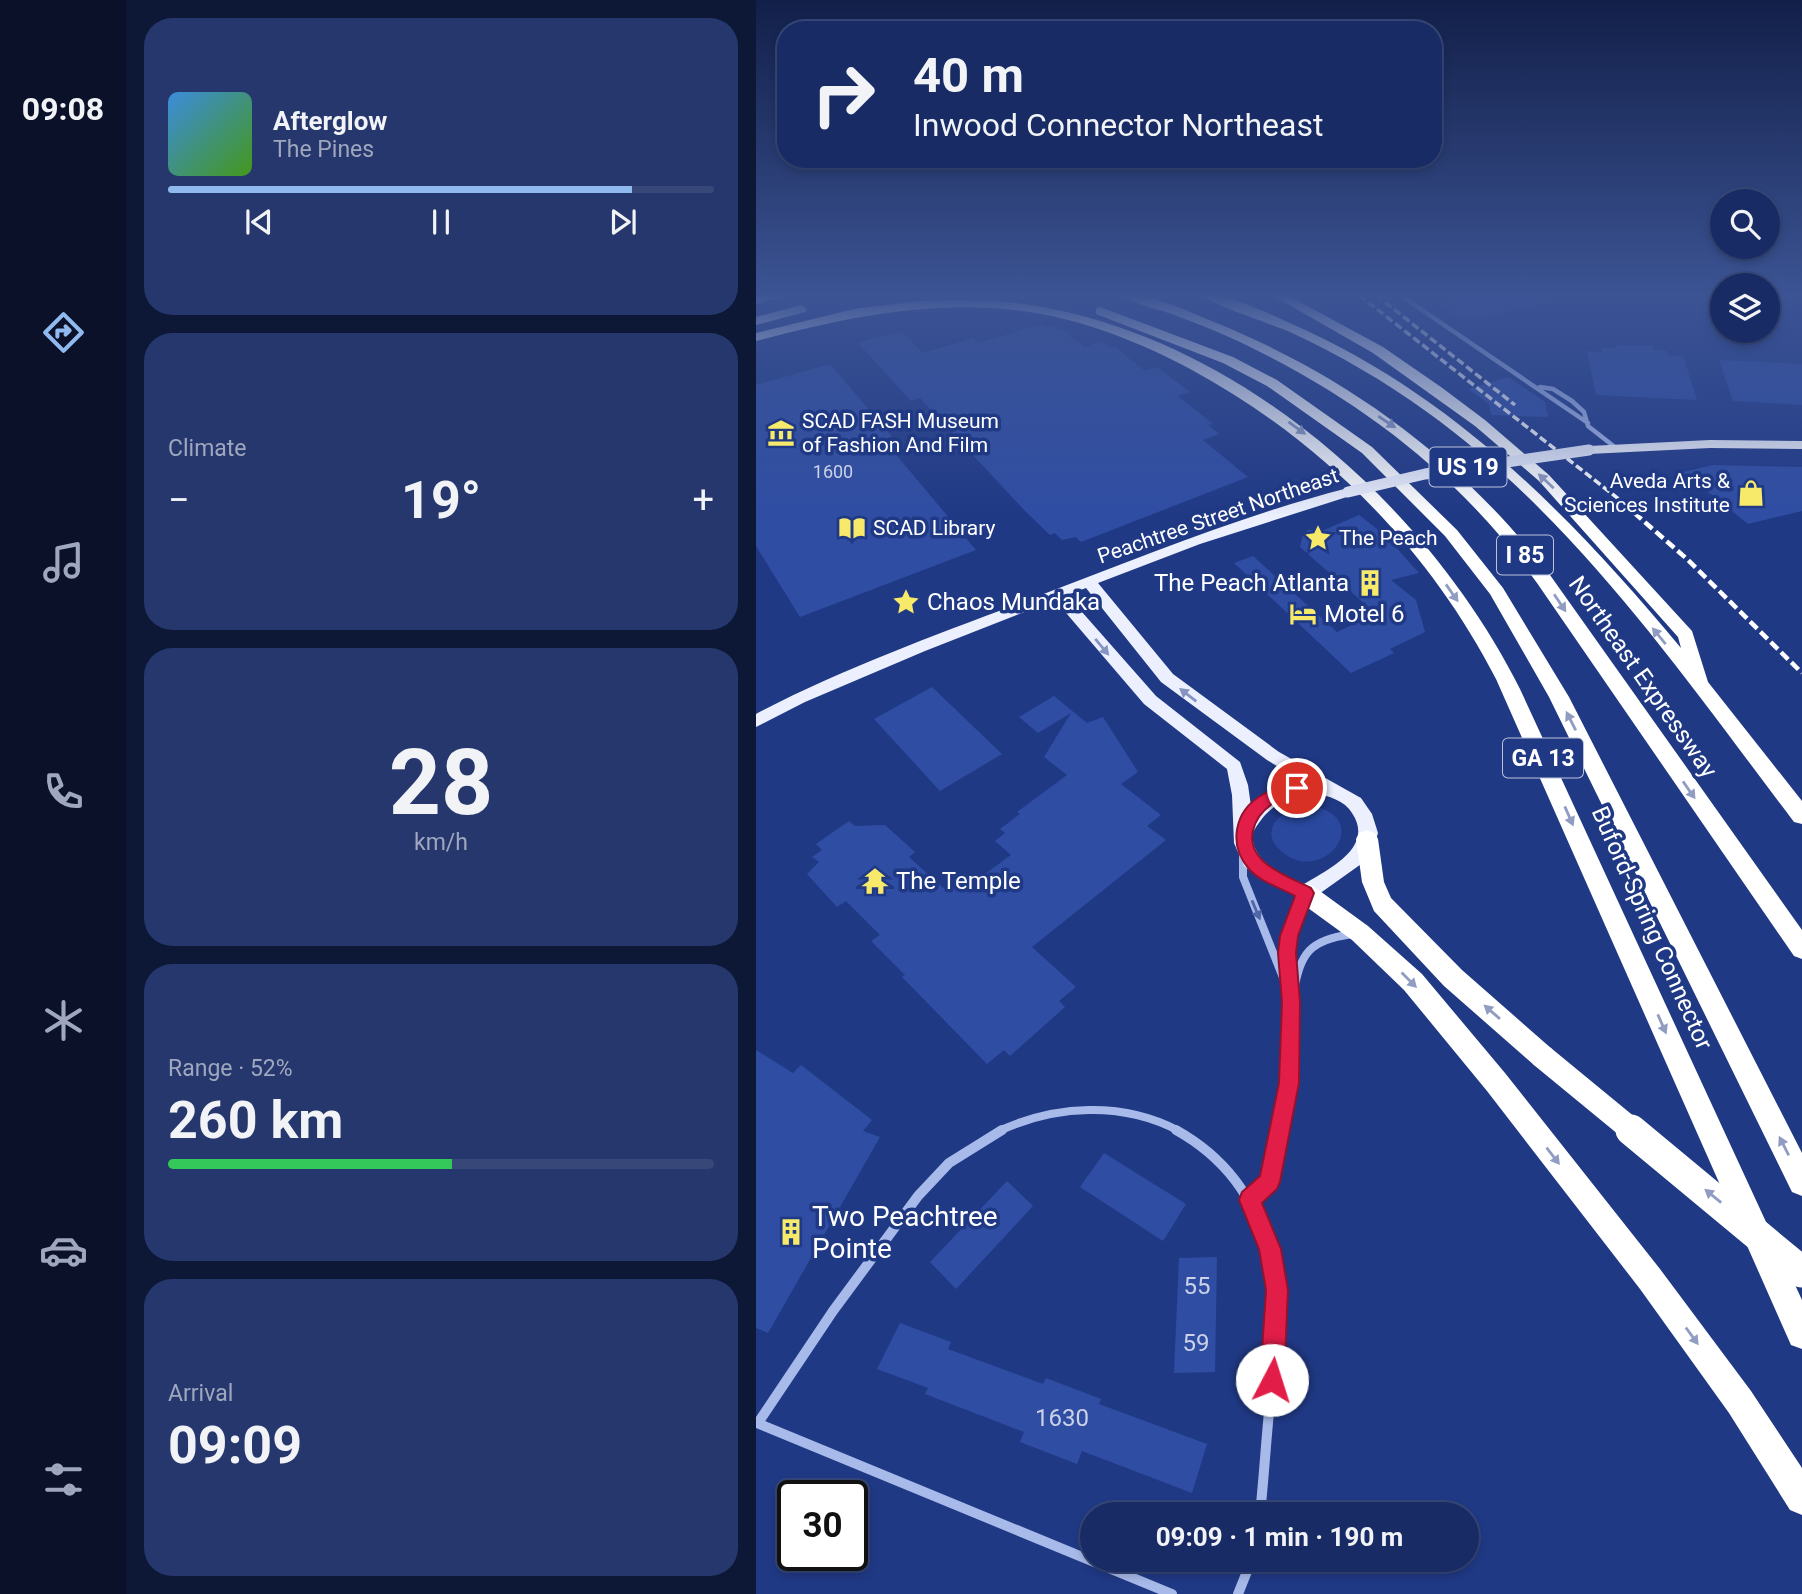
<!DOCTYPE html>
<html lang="en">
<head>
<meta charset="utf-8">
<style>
  body { margin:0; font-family:Roboto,sans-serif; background:#25376d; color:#f1f3f6; height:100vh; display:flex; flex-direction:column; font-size:26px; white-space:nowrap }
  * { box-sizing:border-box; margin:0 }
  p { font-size:23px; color:#9fa7bf }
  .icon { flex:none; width:38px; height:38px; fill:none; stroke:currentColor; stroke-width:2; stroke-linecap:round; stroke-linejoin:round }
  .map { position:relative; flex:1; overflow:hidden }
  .drawer { display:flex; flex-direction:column; gap:18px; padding:18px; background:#0d1837; width:630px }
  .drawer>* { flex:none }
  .top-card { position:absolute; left:21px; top:21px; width:665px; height:147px; border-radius:28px; box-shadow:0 4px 10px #0003,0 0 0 2px #364778; background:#182b64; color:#f1f3f6; overflow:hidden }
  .tools { position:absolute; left:954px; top:189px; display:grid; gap:14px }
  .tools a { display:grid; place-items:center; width:70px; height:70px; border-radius:50%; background:#182b64; box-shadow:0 4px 10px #0003,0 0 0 2px #364778; font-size:35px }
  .speed { position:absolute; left:21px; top:1480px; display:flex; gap:14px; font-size:35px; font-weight:700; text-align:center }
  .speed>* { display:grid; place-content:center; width:91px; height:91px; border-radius:50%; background:#182b64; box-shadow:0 4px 10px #0003,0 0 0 2px #364778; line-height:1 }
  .speed .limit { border:4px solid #111; border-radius:10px; background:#fff; color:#111 }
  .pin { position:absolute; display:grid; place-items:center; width:60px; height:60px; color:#fff; margin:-30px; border:4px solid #fff; border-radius:50%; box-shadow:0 2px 7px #0007 }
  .me { position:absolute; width:77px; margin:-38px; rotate:5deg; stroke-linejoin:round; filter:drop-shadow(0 0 5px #0008) }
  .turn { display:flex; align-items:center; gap:24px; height:147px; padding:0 21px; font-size:32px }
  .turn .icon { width:91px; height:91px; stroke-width:2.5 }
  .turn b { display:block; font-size:49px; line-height:60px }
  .big { font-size:52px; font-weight:700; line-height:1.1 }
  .drawer .tile { flex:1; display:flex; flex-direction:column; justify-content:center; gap:10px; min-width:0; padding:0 24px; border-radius:28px; background:#25376d }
  .drawer .dial { align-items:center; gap:0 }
  .dial b { font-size:91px; line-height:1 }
  .song { display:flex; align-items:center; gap:21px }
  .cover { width:84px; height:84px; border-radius:10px; background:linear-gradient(135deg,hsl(210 70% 55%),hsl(100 70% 35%)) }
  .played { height:7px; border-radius:4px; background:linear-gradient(90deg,#90b9f0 85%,#364778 85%) }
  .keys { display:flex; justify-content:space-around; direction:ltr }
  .heat { display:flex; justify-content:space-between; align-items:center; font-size:38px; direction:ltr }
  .charge { height:10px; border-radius:5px; background:linear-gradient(90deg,#34c759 52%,#364778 0) }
  .trip { position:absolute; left:324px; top:1502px; width:399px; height:70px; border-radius:35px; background:#182b64; box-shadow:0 4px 10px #0003,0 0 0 2px #364778; font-weight:700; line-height:70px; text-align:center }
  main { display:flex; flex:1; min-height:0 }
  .tab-bar { display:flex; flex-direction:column; width:126px; justify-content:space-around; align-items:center; background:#0a1128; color:#9fa7bf }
  .tab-bar .icon { width:49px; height:49px }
  .tab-bar .current { color:#90b9f0 }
  .tab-bar b { font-size:32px; color:#f1f3f6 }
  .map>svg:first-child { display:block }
  .green { fill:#29489e }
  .building { fill:#2f4da3 }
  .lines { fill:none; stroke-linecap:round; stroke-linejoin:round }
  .minor-far2 { stroke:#a8baea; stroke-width:4.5 }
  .minor-far1 { stroke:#a8baea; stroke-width:8 }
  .minor { stroke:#a8baea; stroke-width:10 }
  .primary { fill:#ecf0fe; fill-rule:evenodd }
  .trunk { fill:#f6f8fe; fill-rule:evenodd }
  .motorway { fill:#fff; fill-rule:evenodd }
  .rail-far1 { stroke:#fff; stroke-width:3.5; stroke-dasharray:8 3.5; stroke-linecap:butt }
  .rail { stroke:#fff; stroke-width:4.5; stroke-dasharray:10 4.5; stroke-linecap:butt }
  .primary-bridge { stroke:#ecf0fe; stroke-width:11 }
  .motorway-bridge-far1 { stroke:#fff; stroke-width:24 }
  .motorway-bridge { stroke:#fff; stroke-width:31 }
  .oneway { fill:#909cc2 }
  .oneway2 { fill:#8694c2 }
  .oneway3 { fill:#5066a8 }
  .route { fill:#e11d48; stroke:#92132f; stroke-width:2 }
  .labels { text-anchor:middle; stroke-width:7; stroke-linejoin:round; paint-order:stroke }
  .far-number-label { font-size:18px; fill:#cbd2e8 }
  .far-poi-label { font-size:21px; fill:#fff; stroke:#203985; text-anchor:start }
  .far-street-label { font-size:21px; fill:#fff; stroke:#203985 }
  .shield { fill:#203985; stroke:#bcc4da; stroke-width:2 }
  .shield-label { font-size:23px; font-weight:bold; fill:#fff }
  .poi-label { font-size:24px; fill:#fff; stroke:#203985; text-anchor:start }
  .street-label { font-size:24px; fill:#fff; stroke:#203985 }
  .near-number-label { font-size:24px; fill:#cbd2e8 }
  .near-poi-label { font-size:28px; fill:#fff; stroke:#203985; text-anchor:start }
</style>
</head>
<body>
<main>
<nav class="tab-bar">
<b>09:08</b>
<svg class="icon current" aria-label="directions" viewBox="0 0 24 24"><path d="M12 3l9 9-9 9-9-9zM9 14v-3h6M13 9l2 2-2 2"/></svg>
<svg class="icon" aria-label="music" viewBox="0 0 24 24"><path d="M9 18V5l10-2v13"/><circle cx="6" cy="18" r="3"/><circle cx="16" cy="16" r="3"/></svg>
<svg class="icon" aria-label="phone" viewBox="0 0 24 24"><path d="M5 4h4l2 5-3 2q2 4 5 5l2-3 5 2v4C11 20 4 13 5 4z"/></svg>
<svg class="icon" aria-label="climate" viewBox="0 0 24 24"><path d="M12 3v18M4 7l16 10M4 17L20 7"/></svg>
<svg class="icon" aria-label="car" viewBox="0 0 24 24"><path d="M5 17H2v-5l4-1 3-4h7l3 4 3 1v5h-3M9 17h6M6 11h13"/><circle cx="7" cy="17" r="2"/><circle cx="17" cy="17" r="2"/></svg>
<svg class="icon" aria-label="filters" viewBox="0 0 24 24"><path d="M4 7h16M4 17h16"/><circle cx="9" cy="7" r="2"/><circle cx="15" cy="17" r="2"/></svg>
</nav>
<section class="drawer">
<div class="tile">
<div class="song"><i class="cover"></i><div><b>Afterglow</b><p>The Pines</p></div></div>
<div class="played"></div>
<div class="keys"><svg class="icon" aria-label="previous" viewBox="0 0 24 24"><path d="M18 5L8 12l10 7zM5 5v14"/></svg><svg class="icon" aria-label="pause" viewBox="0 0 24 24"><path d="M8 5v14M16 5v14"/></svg><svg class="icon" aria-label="next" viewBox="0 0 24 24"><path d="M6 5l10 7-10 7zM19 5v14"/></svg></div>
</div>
<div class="tile"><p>Climate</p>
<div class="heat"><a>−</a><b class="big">19°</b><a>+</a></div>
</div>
<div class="tile dial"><b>28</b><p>km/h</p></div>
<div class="tile"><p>Range · 52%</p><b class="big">260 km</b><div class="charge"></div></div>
<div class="tile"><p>Arrival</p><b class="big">09:09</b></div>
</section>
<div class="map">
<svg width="1046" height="1594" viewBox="0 0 1046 1594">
  <rect width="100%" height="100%" fill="#203985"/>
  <path class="green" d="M551,805C622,815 568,887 526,852C500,830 527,808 551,805Z"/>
  <g class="building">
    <polygon points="688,295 794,295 795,301 721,319 717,316 704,319 684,304 696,301"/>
    <polygon points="286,324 290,327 296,325 302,330 306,329 328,347 346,341 355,348 359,347 389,371 401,367 434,392 422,396 457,424 452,425 463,434 447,440 492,477 325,542 320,537 306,540 299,533 294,535 269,511 164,398 155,401 102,343 145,331 167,353 217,338 222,343"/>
    <polygon points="859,345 897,346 898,350 911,351 913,356 927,356 941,400 840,395 831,351 846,352 845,348 860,348"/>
    <polygon points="963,360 1046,364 1046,405 977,401"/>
    <polygon points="74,364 136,437 127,439 220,550 44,617 0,546 0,385"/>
    <polygon points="752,377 789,402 792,417 735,415 733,404 712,389"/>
    <polygon points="957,465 1046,467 1046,511 992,524 927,472"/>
    <polygon points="603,515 629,535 663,573 635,580 660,600 669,632 634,649 638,653 595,673 478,563 497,556 581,632 620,614 544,547 547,534 552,530 568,530"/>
    <polygon points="176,687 246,754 184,791 118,719"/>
    <polygon points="298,696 331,723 347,717 382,772 365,784 405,815 391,826 410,840 276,947 320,987 303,1001 309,1007 254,1056 248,1050 231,1064 146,977 149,975 115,941 124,935 90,901 81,907 51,874 63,862 56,857 66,850 60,844 93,821 99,826 129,825 159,852 153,857 187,888 200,878 211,887 255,855 239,841 249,833 244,829 264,814 261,812 311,775 288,757 315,713 282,733 263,717"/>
    <polygon points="0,1050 37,1073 45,1065 116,1120 107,1131 124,1137 12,1333 0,1328"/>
    <polygon points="348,1153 430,1204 407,1241 324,1187"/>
    <polygon points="251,1181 277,1206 200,1289 174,1262"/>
    <polygon points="461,1257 459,1372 418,1373 423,1258"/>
    <polygon points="144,1323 195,1342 192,1349 287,1384 290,1378 345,1399 343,1404 451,1444 436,1493 326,1451 321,1464 264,1442 268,1432 169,1394 172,1388 121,1369"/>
  </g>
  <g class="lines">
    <g class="minor-far2">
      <polyline points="644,295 832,423"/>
      <polyline points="784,387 797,389 816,401 828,412 832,426 860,448"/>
    </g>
    <g class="minor-far1">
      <polyline points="487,855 487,877 530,985"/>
      <path d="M537,995C545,952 552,941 596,934"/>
      <path d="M243,1131C299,1105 367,1101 423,1131"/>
      <polyline points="523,1131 533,1083 535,1002 531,953 533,936 548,896"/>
    </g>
    <g class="minor">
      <path d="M420,1130C527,1190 524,1295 514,1402C510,1440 508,1477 504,1514"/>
      <polyline points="494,1200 513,1182 524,1130"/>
      <polyline points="1,1423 416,1594"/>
      <polyline points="2,1423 77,1311 162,1196 193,1163 246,1130"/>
      <polyline points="482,1594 496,1559"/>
    </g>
    <path class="primary" d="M592,488L598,492L597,495L444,544L342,583L417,674L523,752L605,798L616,814L622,833L618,846L608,862L556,899L549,901L505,879L488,866L478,843L476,795L471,769L388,704L299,600L169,651L49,702L0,727V714C91,666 189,632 285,595C386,557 487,515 592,488ZM330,588L405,682L511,760L547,782L517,789L495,806L492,785L484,762L400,696L311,595ZM559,794C572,795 589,801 596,813C619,847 573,869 548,884C524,873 497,863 496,834C511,807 528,796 559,794Z"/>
    <polygon class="trunk" points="954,440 1046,441 1046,449 954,448 833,454 826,450 833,446"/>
    <g class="motorway">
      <polygon points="23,295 21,298 0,304 0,296"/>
      <path d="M367,295C398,294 429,310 458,322C592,376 706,460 794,575L1046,930V959L1038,956L781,583C702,474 606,401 486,343C465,333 443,324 421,316C405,309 380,306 367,295Z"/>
      <path d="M446,295C477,294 508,312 536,324C696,394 815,516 925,648L922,637L783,481L719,426L617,353L516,295H531L627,347L685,387L729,420L793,475L936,631L952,682L1046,801V824L1038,822C928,677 821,520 671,412C628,381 582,354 534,332C514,323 458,306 446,295Z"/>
      <path d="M164,301C205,300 246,299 286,307C488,343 674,509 764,689L1046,1300V1349L1035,1345L740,679C672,547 566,441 436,370C384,342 326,319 267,311C175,299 88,318 0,341V333L98,309Z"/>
      <polygon points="45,305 51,309 49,312 0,325 0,317"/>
      <polygon points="344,307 477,357 521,380 616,447 701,530 747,588 813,697 1046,1153 1046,1196 1036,1192 793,697 734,594 689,536 606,453 511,386 467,363 340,314 340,308"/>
      <polygon points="611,830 619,833 622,839 628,882 635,898 706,970 796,1049 800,1057 796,1065 787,1069 778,1065 688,986 618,911 606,882 600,839 603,833"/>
      <polygon points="549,884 557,886 612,926 666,974 749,1073 904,1269 995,1391 1046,1468 1046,1515 1034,1510 973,1413 884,1289 731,1091 648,990 596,940 541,900 538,893 541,886"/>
    </g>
    <g class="rail-far1">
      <polyline points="603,295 869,504"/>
      <polyline points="620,295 759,405"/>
    </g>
    <polyline class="rail" points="867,503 931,559 1046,673"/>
    <polyline class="primary-bridge" points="592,492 669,474 833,450"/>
    <polyline class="motorway-bridge-far1" points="787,1057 877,1131"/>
    <polyline class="motorway-bridge" points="875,1130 1046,1272"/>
  </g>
  <defs><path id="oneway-solid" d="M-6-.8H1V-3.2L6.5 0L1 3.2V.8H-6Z" transform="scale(1.75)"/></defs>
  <g class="oneway">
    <use href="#oneway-solid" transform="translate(631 422) rotate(34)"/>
    <use href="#oneway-solid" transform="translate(541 428) rotate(36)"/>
    <use href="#oneway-solid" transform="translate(790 481) rotate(-137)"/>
    <use href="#oneway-solid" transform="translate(696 593) rotate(55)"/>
    <use href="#oneway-solid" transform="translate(804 603) rotate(56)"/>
    <use href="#oneway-solid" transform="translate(903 636) rotate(-129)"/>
    <use href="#oneway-solid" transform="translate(815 721) rotate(-117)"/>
    <use href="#oneway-solid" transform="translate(933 790) rotate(55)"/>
    <use href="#oneway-solid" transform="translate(813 816) rotate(66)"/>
    <use href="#oneway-solid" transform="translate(653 980) rotate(45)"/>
    <use href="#oneway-solid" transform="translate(736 1012) rotate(-139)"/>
    <use href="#oneway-solid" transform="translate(906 1024) rotate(66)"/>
    <use href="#oneway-solid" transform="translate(1028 1146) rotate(-117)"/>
    <use href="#oneway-solid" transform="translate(797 1156) rotate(52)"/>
    <use href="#oneway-solid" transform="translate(957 1196) rotate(-141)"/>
    <use href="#oneway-solid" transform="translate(936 1336) rotate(54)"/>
  </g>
  <g class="oneway2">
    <use href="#oneway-solid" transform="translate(346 647) rotate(50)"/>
    <use href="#oneway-solid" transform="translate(432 695) rotate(-142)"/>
  </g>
  <use class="oneway3" href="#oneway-solid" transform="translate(500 910) rotate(67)"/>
  <linearGradient id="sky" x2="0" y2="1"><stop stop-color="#121f49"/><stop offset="0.57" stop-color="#3c5494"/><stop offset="1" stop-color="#3c5494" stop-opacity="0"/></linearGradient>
  <rect width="1046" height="518" fill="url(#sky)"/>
  <path class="route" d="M541,782L549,788L547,792C537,796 524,798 516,804C496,818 488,843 507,861C520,873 539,880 555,888L558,893L542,936L540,953L544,1002L543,1083L524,1182L521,1189L506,1203L525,1249L532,1290L528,1380L525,1388L516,1392L508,1388L504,1380L510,1290L503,1249L483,1200L486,1192L504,1176L523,1083L526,1002L522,953L524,936L539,896C525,888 504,882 493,869C472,845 478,811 506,795C516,789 530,785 541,782Z"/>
  <defs>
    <symbol id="museum-bare" viewBox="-9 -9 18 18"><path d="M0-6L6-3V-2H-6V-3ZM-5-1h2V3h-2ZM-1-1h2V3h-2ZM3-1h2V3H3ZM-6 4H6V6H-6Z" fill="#f7e969" stroke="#203985" stroke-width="2.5" paint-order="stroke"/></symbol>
    <symbol id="shop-bare" viewBox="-9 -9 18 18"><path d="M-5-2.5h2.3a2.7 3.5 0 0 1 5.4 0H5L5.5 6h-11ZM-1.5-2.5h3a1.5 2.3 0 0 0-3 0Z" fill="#f7e969" stroke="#203985" stroke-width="2.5" paint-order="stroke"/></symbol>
    <symbol id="library-bare" viewBox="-9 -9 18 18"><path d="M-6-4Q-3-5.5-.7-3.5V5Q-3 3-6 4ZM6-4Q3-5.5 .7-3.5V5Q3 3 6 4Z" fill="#f7e969" stroke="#203985" stroke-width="2.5" paint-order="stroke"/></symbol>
    <symbol id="sight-bare" viewBox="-9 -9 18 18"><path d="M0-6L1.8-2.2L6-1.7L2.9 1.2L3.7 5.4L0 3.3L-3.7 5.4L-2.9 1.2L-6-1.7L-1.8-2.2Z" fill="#f7e969" stroke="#203985" stroke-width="2.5" paint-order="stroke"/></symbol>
    <symbol id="building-bare" viewBox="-9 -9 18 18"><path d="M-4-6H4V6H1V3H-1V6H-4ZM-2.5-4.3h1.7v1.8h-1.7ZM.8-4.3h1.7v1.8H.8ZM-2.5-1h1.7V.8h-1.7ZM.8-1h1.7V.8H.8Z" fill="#f7e969" stroke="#203985" stroke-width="2.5" paint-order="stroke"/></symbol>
    <symbol id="hotel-bare" viewBox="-9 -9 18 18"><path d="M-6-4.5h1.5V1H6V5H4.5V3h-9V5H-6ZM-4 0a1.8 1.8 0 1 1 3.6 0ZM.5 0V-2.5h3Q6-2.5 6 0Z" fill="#f7e969" stroke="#203985" stroke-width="2.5" paint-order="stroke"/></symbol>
    <symbol id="temple-bare" viewBox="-9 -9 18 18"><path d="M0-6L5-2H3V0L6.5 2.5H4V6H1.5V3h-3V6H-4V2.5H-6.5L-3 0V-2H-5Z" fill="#f7e969" stroke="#203985" stroke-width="2.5" paint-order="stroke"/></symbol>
  </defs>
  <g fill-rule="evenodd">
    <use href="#museum-bare" x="6" y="414" width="38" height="38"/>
    <use href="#shop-bare" x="976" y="474" width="38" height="38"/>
    <use href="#library-bare" x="77" y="509" width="38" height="38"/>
    <use href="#sight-bare" x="543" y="519" width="38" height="38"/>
    <use href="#building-bare" x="595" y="564" width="38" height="38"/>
    <use href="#sight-bare" x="131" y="583" width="38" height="38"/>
    <use href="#hotel-bare" x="528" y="595" width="38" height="38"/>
    <use href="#temple-bare" x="100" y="862" width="38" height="38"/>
    <use href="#building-bare" x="16" y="1213" width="38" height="38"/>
  </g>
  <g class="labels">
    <g class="far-number-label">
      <text x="77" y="478">1600</text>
    </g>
    <g class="far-poi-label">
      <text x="46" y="428">SCAD FASH Museum<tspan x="46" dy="24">of Fashion And Film</tspan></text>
      <text x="974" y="488" text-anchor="end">Aveda Arts &amp;<tspan x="974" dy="24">Sciences Institute</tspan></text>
      <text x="117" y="535">SCAD Library</text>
      <text x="583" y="545">The Peach</text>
    </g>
    <g class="far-street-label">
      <text transform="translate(462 516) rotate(-19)" y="7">Peachtree Street Northeast</text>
    </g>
    <g class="shield">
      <rect x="673.5" y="447.5" width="77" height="39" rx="5"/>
      <rect x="741" y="535.5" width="56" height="39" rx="5"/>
      <rect x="747" y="738.5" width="80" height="39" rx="5"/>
    </g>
    <g class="shield-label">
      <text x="712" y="475">US 19</text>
      <text x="769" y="563">I 85</text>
      <text x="787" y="766">GA 13</text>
    </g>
    <g class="poi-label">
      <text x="593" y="591" text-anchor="end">The Peach Atlanta</text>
      <text x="171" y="610">Chaos Mundaka</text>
      <text x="568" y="622">Motel 6</text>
      <text x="140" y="889">The Temple</text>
    </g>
    <g class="street-label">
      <text transform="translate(887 677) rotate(55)" y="8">Northeast Expressway</text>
      <text transform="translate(896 928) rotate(66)" y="8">Buford-Spring Connector</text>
    </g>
    <g class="near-number-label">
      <text x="441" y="1294">55</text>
      <text x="440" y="1351">59</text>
      <text x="306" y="1426">1630</text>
    </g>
    <g class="near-poi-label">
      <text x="56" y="1226">Two Peachtree<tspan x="56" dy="32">Pointe</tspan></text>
    </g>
  </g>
</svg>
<div class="tools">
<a><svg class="icon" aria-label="search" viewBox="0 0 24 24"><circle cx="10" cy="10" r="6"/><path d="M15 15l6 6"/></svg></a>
<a><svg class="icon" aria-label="layers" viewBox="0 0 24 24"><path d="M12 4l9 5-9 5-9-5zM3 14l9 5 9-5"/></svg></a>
</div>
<div class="speed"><div class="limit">30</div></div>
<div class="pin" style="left:541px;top:788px;background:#d93025"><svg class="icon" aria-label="arrive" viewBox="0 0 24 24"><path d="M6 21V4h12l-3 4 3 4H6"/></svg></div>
<svg class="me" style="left:516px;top:1380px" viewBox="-20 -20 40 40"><circle r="19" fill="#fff"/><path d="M0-13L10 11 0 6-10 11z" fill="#e11d48"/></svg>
<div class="trip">09:09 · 1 min · 190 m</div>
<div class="top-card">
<div class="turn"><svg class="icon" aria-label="right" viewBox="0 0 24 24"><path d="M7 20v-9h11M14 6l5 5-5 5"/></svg><div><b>40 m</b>Inwood Connector Northeast</div></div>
</div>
</div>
</main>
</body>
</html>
